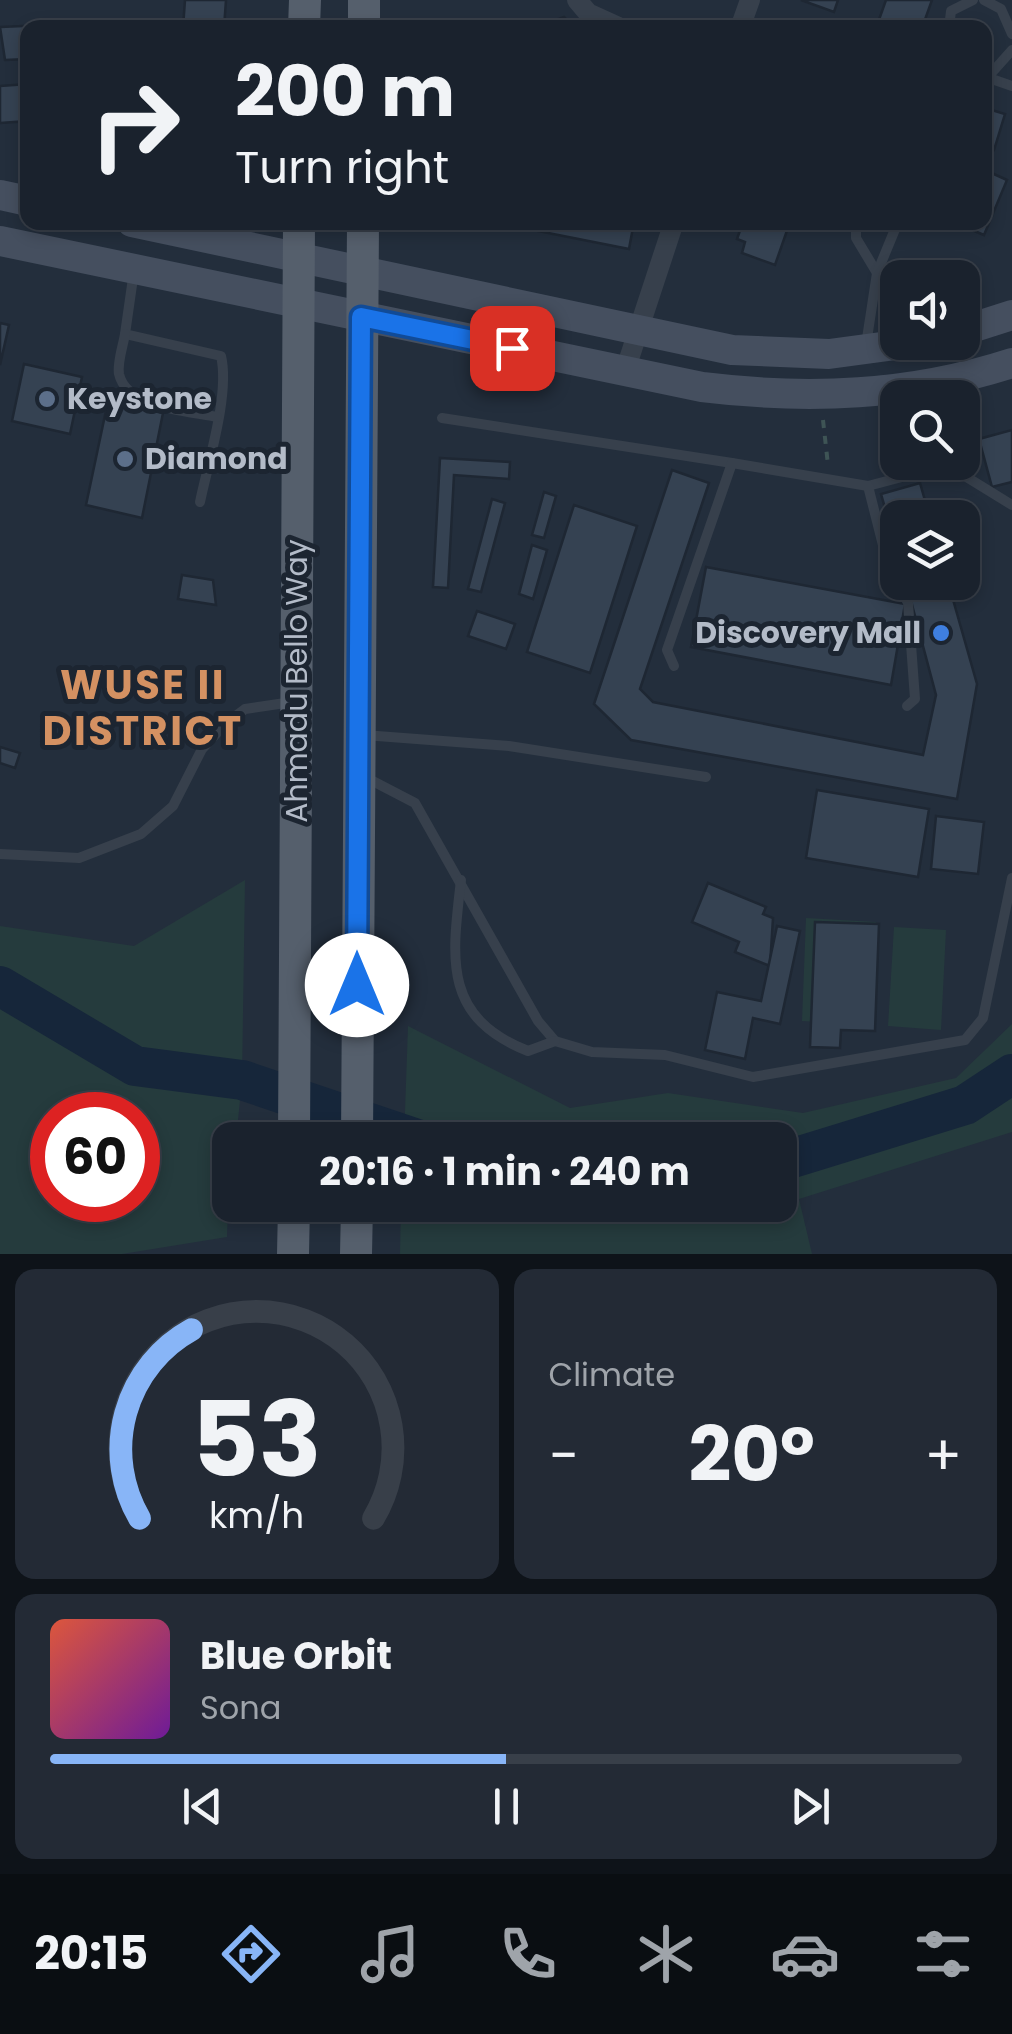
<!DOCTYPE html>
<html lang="en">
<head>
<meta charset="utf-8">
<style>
  body { margin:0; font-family:Poppins,sans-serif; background:#232a35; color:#f1f3f6; height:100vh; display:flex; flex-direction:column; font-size:38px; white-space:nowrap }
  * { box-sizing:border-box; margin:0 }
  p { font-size:32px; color:#9fa4aa }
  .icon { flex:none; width:55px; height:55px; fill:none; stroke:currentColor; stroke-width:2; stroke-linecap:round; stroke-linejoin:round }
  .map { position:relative; height:1254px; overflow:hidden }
  .drawer { display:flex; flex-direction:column; gap:15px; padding:15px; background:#0e1319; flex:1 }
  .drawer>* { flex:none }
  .banner { position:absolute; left:20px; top:20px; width:972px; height:210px; border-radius:20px; box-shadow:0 5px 15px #0003,0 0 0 2px #383f49; background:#1a222d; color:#f1f3f6; overflow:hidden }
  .fabs { position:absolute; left:880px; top:260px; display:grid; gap:20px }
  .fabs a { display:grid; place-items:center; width:100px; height:100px; border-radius:20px; background:#1a222d; box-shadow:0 5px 15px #0003,0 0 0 2px #383f49; font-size:50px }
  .speed { position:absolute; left:30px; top:1092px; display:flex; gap:20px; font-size:50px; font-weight:700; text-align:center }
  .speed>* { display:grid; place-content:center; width:130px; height:130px; border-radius:50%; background:#1a222d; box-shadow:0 5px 15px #0003,0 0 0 2px #383f49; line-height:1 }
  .speed .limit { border:15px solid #d22; background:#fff; color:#111 }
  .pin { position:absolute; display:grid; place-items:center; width:85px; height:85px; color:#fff; margin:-42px; border-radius:20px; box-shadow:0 5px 15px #0006 }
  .me { position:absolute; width:110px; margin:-55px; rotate:0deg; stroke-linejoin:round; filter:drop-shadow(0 0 8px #0008) }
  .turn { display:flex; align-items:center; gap:35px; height:210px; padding:0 50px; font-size:45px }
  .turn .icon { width:130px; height:130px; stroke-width:2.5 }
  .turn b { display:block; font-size:70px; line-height:85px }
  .big { font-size:75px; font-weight:700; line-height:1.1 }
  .drawer .card { flex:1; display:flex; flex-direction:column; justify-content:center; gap:15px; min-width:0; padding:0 35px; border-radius:20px; background:#232a35 }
  .drawer .dial { align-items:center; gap:0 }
  .dial svg { height:260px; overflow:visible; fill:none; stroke:#383f49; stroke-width:7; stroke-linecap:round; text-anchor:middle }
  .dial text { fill:#f1f3f6; stroke:none }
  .song { display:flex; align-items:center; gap:30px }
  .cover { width:120px; height:120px; border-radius:15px; background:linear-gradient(135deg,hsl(10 70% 55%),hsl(280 70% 35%)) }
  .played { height:10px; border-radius:5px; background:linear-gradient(90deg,#88b5f7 50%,#383f49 50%) }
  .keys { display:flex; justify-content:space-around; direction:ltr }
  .heat { display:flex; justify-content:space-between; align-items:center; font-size:55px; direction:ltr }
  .drawer .tiles { flex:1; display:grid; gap:15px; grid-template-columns:1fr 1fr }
  .card:last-child { grid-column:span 2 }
  .trip { position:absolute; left:212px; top:1122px; width:585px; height:100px; border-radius:20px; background:#1a222d; box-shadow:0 5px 15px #0003,0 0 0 2px #383f49; font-weight:700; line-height:100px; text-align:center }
  .menu { display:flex; height:160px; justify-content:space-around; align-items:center; background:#0a0e12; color:#9fa4aa }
  .menu .icon { width:70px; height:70px }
  .menu .active { color:#88b5f7 }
  .menu b { font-size:45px; color:#f1f3f6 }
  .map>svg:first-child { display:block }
  .green { fill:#253b3d; fill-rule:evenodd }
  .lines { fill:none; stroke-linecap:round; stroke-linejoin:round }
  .river { stroke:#16263a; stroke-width:40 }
  .building { fill:#354252; stroke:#1e2733; stroke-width:2.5 }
  .path { stroke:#3e5455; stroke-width:4; stroke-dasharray:8 8; stroke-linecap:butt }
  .service { stroke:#37404c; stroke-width:10 }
  .minor { stroke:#37404c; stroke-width:20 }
  .secondary { stroke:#454f5f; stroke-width:30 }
  .primary { stroke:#555f6c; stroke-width:32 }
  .route-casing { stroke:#114b97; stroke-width:25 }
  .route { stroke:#1a73e8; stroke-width:18 }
  .service-dot { fill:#5c6f8a; stroke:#1c2531; stroke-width:4 }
  .shop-dot { fill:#3f7fe0; stroke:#1c2531; stroke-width:4 }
  .labels { text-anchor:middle; stroke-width:10; stroke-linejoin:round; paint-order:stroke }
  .poi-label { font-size:30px; font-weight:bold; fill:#b3bbc8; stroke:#1c2531; text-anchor:start }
  .street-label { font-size:30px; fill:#b3bbc8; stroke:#1c2531 }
  .district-label { font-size:40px; font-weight:bold; letter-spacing:2.5px; fill:#d49162; stroke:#1c2531 }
</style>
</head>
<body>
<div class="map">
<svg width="1012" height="1254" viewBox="0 0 1012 1254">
  <rect width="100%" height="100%" fill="#232e3c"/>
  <g class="green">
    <path d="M245,880L242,1080L236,1140H230L227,1237L122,1254H0V926L134,946ZM52,1115H138V1200H52Z"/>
    <polygon points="806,918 876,922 872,1025 802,1021"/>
    <polygon points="894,927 946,930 941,1030 888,1026"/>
    <polygon points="1012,1024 1012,1132 799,1199 812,1254 400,1254 401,1205 780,1205 780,1140 404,1140 408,1026 570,1108 668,1093 803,1113 956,1078"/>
  </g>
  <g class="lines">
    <g class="river">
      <polyline points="0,986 135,1066 242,1080 420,1140"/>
      <polyline points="780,1162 965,1105 1012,1074"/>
    </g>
  </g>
  <g class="building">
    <polygon points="185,0 226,0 224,28 183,28"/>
    <polygon points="801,0 838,0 834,12"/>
    <polygon points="886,0 932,0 922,28 876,28"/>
    <polygon points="564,17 575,28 543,25"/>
    <polygon points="147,23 147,28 84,28 84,24"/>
    <polygon points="70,24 69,28 28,28 28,59 5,60 0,27"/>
    <polygon points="28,84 28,121 0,123 0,86"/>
    <polygon points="985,108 1005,114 994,150 985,147"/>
    <polygon points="985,170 1007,180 984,235 953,222 985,222"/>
    <polygon points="493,222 634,222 629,249"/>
    <polygon points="743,222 790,222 775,265 742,253 745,242 737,239"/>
    <polygon points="0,323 9,325 0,365"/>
    <polygon points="24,364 82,377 70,434 12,421"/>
    <polygon points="108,401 163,413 142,518 86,505"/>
    <polygon points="1012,430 1012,482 992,487 979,439"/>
    <polygon points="440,458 510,462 509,479 454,475 448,588 433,587"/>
    <polygon points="672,470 709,483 640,689 653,702 923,755 936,695 906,582 948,582 977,684 957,799 631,740 594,704"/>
    <polygon points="920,483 930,518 898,518 898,553 881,494"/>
    <polygon points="544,492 556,496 544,538 532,535"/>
    <polygon points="492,499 505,503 481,592 468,589"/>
    <polygon points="574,505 637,526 590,673 527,652"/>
    <polygon points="532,545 547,550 533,599 519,594"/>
    <polygon points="706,567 905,604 891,685 691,647"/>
    <polygon points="182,575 213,580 216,605 178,599"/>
    <polygon points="477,611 515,624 506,649 468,636"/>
    <polygon points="0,747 20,753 15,768 0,763"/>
    <polygon points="817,790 929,809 918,877 806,858"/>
    <polygon points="936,816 984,822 978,874 931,869"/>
    <polygon points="708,883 766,907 763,914 773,918 770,966 735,952 739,942 692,922"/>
    <polygon points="815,922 879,924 875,1031 841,1030 840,1048 810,1047"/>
    <polygon points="777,926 800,931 780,1024 753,1018 745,1059 705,1050 717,992 761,1001"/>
  </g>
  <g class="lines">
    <polyline class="path" points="823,420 828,465"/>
    <g class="service">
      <polyline points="984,0 1001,9 1012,34"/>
      <polyline points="949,28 951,11 973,0"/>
      <polyline points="986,77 1012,86"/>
      <polyline points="987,78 1012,50"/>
      <polyline points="856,222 856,238 877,273"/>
      <path d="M134,271L125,334L221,356C230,394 208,463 200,502"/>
      <path d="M125,334C123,346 117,363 119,374C127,409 189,411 217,417"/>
      <polyline points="866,345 877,273 898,222"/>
      <polyline points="442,418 732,463"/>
      <polyline points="868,486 888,565 908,603 915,699 907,706"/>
      <polyline points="674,666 667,650 732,463 868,486 947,465 1012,505"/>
      <polyline points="364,735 509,746 706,777"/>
      <polyline points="363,776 415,803 538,1021 555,1041 592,1052 665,1055 753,1077 965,1040 983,1018 1012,878"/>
      <polyline points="0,854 79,858 141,834 173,806 202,749 225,724 245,709 292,702"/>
      <path d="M461,880C452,958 442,1017 528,1051L555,1041"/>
    </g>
    <g class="minor">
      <polyline points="577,0 588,13 621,28"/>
      <polyline points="740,28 750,0"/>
      <polyline points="625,371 674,222"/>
    </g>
    <g class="secondary">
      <polyline points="0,195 28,201"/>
      <polyline points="132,222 732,350 829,354 918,342"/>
      <path d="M0,241L702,387C808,400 910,396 1012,363"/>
      <polyline points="962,331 1012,315"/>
    </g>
    <g class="primary">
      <polyline points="304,28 305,0"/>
      <polyline points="364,28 364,0"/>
      <polyline points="294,1140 299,222"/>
      <polyline points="357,1140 363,222"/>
      <polyline points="293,1254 294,1205"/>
      <polyline points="356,1254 357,1205"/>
    </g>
  </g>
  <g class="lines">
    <defs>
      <polyline id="route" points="357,985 361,317 512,348"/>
    </defs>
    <use href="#route" class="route-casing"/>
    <use href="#route" class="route"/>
  </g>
  <g class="service-dot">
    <circle cx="47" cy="399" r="10"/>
    <circle cx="125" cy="459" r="10"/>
  </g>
  <circle class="shop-dot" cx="941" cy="633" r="10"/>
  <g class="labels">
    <g class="poi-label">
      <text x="67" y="409">Keystone</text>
      <text x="145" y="469">Diamond</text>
      <text x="921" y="643" text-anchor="end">Discovery Mall</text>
    </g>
    <g class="street-label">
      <text transform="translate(297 681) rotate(-90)" y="10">Ahmadu Bello Way</text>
    </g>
    <g class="district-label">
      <text x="143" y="699">WUSE II<tspan x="143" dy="46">DISTRICT</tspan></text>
    </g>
  </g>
</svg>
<div class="fabs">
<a><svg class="icon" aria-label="sound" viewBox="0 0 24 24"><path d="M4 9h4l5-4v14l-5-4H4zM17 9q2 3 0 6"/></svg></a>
<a><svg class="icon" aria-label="search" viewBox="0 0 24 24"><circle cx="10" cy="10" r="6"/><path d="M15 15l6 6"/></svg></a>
<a><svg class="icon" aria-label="layers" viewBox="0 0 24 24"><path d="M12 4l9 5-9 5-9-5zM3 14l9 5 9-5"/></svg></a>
</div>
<div class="speed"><div class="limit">60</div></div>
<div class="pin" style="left:512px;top:348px;background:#d93025"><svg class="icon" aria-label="arrive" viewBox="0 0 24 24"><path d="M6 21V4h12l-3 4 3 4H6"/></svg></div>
<svg class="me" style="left:357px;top:985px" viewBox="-20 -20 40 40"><circle r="19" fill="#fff"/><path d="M0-13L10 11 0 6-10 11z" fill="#1a73e8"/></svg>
<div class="trip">20:16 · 1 min · 240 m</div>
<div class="banner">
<div class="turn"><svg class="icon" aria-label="right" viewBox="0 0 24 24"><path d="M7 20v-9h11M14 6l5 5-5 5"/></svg><div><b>200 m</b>Turn right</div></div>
</div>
</div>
<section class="drawer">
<div class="tiles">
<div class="card dial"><svg viewBox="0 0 100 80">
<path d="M14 69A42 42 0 1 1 86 69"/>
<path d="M14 69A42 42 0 0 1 30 11" stroke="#88b5f7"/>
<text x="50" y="56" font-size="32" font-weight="700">53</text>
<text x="50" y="72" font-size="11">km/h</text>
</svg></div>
<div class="card"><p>Climate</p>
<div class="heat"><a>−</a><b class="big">20°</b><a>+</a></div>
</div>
<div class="card">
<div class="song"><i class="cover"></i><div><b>Blue Orbit</b><p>Sona</p></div></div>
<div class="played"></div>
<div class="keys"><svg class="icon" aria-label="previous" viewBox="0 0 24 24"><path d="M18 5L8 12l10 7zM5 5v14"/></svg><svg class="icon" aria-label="pause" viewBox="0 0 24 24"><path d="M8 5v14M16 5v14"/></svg><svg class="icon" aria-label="next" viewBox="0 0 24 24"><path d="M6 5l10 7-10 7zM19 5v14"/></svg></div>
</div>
</div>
</section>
<nav class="menu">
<b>20:15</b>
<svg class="icon active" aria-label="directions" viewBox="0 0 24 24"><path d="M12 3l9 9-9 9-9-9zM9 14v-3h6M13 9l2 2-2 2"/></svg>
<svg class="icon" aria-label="music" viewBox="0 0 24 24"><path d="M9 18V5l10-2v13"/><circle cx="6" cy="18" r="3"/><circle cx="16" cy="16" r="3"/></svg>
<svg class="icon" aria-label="phone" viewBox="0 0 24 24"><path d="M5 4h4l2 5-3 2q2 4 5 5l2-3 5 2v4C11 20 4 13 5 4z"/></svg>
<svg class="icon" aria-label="climate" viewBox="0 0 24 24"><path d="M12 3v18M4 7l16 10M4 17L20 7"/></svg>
<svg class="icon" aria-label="car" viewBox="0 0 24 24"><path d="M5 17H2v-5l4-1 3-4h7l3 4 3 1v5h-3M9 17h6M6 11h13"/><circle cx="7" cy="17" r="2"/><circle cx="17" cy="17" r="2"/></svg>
<svg class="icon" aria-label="filters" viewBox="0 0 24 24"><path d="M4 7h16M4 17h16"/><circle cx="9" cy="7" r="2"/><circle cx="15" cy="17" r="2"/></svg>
</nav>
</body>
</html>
